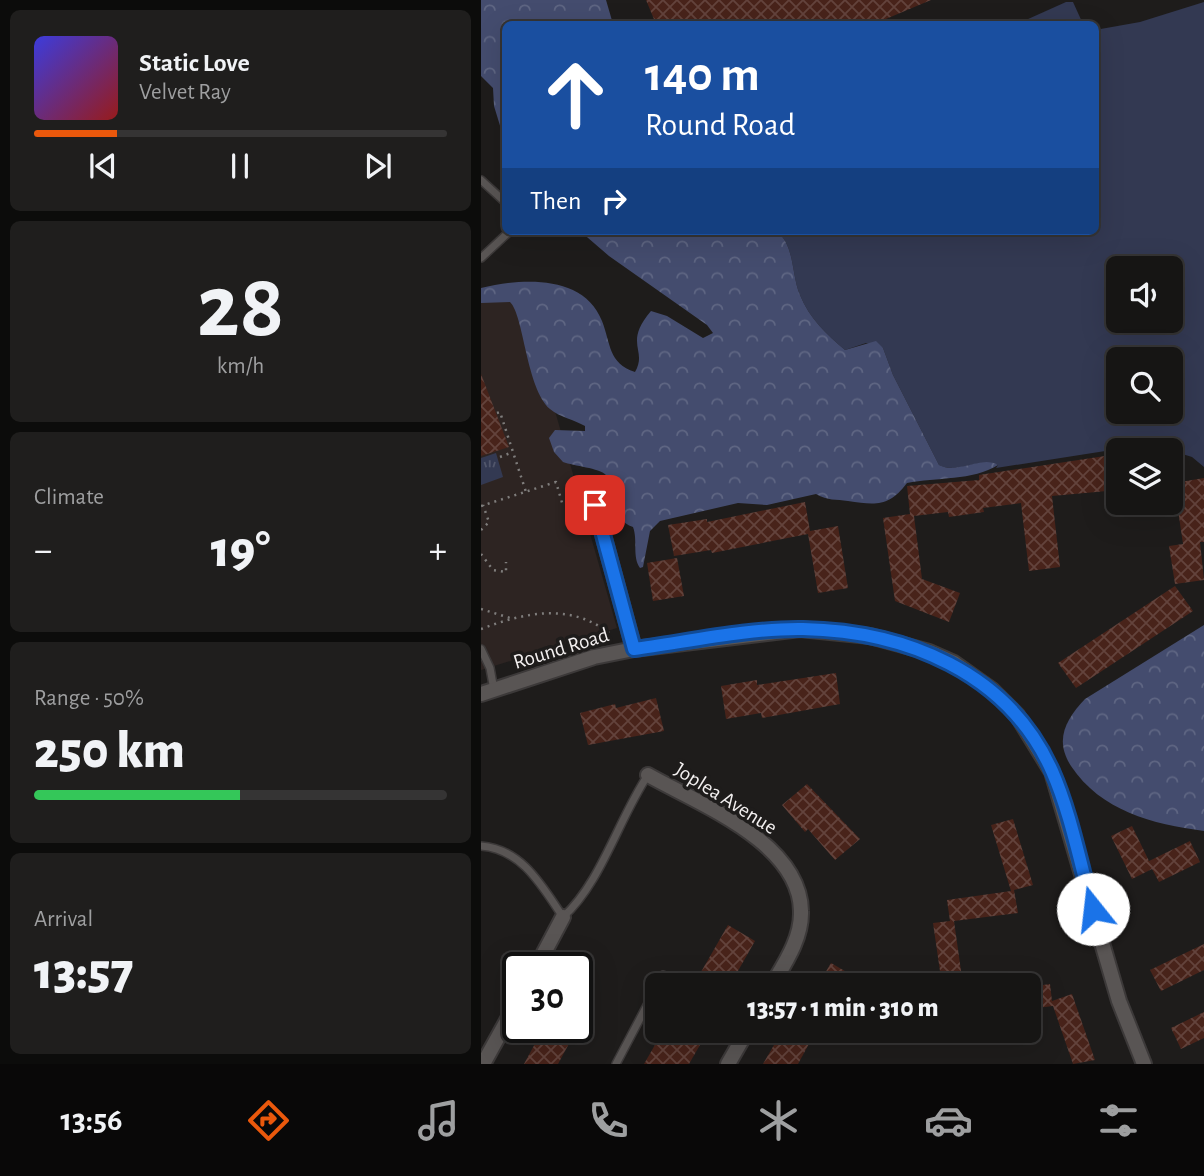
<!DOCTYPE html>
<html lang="en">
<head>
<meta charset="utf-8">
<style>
  body { margin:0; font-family:"Alegreya Sans",sans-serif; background:#1f1e1d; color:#f1f3f6; height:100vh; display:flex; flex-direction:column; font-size:26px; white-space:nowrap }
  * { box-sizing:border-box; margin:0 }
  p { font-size:23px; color:#9e9fa0 }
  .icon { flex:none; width:38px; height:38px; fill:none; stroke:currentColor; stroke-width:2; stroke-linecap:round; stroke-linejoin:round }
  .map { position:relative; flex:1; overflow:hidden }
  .details { display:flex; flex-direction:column; gap:10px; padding:10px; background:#0c0c0b; width:481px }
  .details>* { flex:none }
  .banner { position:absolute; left:21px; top:21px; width:597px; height:214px; border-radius:10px; box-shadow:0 7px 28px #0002,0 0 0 2px #353434; background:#1a4fa0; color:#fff; overflow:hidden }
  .buttons { position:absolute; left:625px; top:256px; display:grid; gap:14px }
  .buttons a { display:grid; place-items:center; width:77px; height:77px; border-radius:10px; background:#161514; box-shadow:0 7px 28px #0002,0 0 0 2px #353434; font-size:35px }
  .speed { position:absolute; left:21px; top:952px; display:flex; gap:14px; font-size:35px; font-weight:700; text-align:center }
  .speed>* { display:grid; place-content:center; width:91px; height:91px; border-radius:50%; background:#161514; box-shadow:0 7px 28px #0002,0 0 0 2px #353434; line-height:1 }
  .speed .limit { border:4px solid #111; border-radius:10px; background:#fff; color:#111 }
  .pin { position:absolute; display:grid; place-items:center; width:60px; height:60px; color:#fff; margin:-30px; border-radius:14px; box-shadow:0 4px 10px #0006 }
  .me { position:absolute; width:77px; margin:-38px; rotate:344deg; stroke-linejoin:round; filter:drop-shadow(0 0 5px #0008) }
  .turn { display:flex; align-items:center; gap:24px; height:147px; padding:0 28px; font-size:32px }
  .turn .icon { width:91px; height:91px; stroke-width:2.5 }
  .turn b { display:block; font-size:49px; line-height:60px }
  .then { display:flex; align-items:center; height:66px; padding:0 28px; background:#0003; gap:14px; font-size:26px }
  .big { font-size:52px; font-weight:800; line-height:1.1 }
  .details .card { flex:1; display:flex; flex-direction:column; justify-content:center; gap:10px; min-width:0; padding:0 24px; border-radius:10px; background:#1f1e1d }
  .details .dial { align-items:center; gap:0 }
  .dial b { font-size:91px; line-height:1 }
  .song { display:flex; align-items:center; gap:21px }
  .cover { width:84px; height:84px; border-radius:10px; background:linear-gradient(135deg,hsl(240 70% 55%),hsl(0 70% 35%)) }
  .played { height:7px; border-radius:4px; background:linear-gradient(90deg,#ea580c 20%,#353434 20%) }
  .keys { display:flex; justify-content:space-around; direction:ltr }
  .heat { display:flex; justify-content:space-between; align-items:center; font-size:38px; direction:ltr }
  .charge { height:10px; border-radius:5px; background:linear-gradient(90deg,#34c759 50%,#353434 0) }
  .trip { position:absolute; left:164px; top:973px; width:396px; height:70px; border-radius:10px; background:#161514; box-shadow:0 7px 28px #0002,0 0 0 2px #353434; font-weight:800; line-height:70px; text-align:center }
  .tabs { display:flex; height:112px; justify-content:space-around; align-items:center; background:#090808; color:#9e9fa0 }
  .tabs .icon { width:49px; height:49px }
  .tabs .on { color:#ea580c }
  .tabs b { font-size:32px; color:#f1f3f6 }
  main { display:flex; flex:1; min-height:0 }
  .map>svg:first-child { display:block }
  .built { fill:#2d2422 }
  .grass { fill:#333952; fill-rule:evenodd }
  .forest { fill:url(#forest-crowns) }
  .park { fill:url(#park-tufts) }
  .building { fill:url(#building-cross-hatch) }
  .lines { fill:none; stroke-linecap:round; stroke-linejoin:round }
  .lane-casing { stroke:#3c3939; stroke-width:10 }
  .street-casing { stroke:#3c3939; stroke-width:18 }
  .path { stroke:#7f7d7c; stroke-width:2.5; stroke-dasharray:2 5; stroke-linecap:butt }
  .lane { stroke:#595554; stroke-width:7 }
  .street { stroke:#595554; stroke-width:14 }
  .route-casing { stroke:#114b97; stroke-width:18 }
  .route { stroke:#1a73e8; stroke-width:12 }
  .labels { text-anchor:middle; stroke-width:7; stroke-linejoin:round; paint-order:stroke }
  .street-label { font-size:21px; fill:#f3f0f0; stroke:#1e1c1b }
</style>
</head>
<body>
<main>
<section class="details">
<div class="card">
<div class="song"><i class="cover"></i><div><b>Static Love</b><p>Velvet Ray</p></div></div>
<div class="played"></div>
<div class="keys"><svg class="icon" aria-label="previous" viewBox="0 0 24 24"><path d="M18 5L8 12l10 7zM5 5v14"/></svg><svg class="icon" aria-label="pause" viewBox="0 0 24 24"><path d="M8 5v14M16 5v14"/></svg><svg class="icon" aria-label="next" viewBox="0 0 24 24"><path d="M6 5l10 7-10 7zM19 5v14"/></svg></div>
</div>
<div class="card dial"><b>28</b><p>km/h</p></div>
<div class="card"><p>Climate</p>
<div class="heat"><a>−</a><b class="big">19°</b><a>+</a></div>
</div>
<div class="card"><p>Range · 50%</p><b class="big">250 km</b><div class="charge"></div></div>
<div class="card"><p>Arrival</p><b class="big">13:57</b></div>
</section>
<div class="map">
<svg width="723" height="1064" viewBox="0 0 723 1064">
  <defs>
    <pattern id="forest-crowns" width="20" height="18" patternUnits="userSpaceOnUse" patternTransform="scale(1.75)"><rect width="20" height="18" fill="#444c6e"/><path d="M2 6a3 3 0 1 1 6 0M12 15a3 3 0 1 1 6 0" fill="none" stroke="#5f6683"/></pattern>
    <pattern id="park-tufts" width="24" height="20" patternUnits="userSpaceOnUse" patternTransform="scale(1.75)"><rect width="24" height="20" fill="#333952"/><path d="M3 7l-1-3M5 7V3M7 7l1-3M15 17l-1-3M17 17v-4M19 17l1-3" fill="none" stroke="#51566b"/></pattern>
    <pattern id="building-cross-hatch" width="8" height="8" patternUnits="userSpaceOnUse" patternTransform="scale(1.75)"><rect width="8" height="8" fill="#48231a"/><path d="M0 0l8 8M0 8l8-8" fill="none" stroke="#63433c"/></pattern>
  </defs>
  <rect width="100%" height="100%" fill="#1e1c1b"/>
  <polygon class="built" points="38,285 136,628 0,670 0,297"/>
  <g class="grass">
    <polygon points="585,2 592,2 602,24 536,24"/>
    <path d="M723,2V467L711,457L669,444L515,468L517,465C500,456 477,475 458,465L412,375L402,348L385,343L364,350C346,335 328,318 319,295C310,274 314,244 295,231H614V30L659,22ZM637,268H690V320H637ZM637,359H690V411H637Z"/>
  </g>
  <g class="forest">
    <polygon points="0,0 125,0 132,24 24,24 24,142 13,106 12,88 0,76"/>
    <path d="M99,231H295C314,244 310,274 319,295C328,318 346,335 364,350L395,341L402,348L412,375L458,465C477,475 501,455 517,465C492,481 455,477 426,483C408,507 395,505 367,501C355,499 347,501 335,494L286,505L257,503L179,521L169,531L162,567L159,568C151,557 157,540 152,527C126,518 141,492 125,475C118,468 93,466 82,462L73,452L68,438L74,430L104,431V426C94,420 78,417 69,409C45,388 43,315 29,302L0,303V288C40,278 103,274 121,321C130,344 127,363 154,372C167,350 142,344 170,311L186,316L222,338L232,333L226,325L128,256Z"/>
    <path d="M723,625V831C671,824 620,811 590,766C573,740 585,719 604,699Z"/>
  </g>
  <polygon class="park" points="15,453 22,477 0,485 0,458"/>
  <g class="building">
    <polygon points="165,0 450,0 393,24 175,24"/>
    <polygon points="0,374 28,447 0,456"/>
    <polygon points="637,454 637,490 571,496 579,567 548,571 540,503 502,508 503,512 468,517 467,512 433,516 441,579 479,593 468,622 414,601 402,518 429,514 426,486 498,480 498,475"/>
    <polygon points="723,478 723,542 719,542 723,580 694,584 688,546 702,544 693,483"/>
    <polygon points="324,502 329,531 357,526 367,588 337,593 327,534 231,553 230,550 193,556 187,525 226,519 226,522"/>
    <polygon points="196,558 203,596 172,601 166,563"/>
    <polygon points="694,586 712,611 595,688 577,663"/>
    <polygon points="355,673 359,704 281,718 280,713 245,719 240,686 276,680 276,685"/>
    <polygon points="175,698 183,731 107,745 99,713 134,704 135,708"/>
    <polygon points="326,784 379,839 354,860 327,829 324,832 301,805"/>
    <polygon points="532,819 552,885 533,890 537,913 473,921 482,985 461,985 452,923 469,921 466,900 530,891 510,825"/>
    <polygon points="651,826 668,861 709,841 719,862 678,882 671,869 651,879 630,836"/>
    <polygon points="247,925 274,941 249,985 227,985 216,979"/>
    <polygon points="723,944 723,970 680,991 669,970"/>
    <polygon points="350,963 388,985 337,985"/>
    <polygon points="569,984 571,1001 591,994 614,1060 592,1064 572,1006 548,1009 548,987"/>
    <polygon points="723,1012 723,1038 700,1049 690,1028"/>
    <polygon points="63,1027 97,1027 77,1064 43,1064"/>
    <polygon points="182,1031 227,1031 208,1064 163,1064"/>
    <polygon points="301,1031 335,1031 317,1064 282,1064"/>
  </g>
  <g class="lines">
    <defs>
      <g id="lane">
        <polyline points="0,180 24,202"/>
        <polyline points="0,258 29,231"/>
        <polyline points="0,649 9,668 13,690"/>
        <path d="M0,846C41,849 61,886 82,917C120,883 138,818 167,775"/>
        <polyline points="135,1064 182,975"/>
      </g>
      <g id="street">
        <polyline points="114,505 153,649"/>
        <polyline points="0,694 113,657 153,649 319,629 389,636 448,652 473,663 511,690 536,715 571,772 638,1001 663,1064"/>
        <path d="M167,775C218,804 319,842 320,911C321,938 304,963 291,985"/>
        <polyline points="55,968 82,917"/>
        <polyline points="2,1064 37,1001"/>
        <polyline points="247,1064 266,1031"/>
      </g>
    </defs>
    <use href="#lane" class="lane-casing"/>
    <use href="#street" class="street-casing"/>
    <g class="path">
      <polyline points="16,413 19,412 45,492"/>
      <polyline points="19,457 32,452"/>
      <polyline points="0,506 75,482 82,506"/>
      <polyline points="0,530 8,522 2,505"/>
      <polyline points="0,554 12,570 25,572 25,562"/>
      <polyline points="0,609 29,618"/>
      <path d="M0,629C43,613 88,602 128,633"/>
    </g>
    <use href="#lane" class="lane"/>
    <use href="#street" class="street"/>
  </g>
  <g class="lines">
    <defs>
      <path id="route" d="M114,505L153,649C205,642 270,628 322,629C424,631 527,672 571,771C590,814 599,864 612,909"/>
    </defs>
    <use href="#route" class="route-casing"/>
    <use href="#route" class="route"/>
  </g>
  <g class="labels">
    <g class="street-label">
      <text transform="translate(80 648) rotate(-17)" y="7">Round Road</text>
      <text transform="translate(245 798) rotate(32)" y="7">Joplea Avenue</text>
    </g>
  </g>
</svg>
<div class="buttons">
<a><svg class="icon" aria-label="sound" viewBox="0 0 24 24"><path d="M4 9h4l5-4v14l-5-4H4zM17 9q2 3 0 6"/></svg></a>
<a><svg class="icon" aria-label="search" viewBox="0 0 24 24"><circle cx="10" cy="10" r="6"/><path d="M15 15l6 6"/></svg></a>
<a><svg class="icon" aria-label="layers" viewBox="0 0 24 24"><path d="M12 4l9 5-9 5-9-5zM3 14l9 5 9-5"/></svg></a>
</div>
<div class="speed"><div class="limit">30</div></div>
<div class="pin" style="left:114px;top:505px;background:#d93025"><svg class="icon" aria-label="arrive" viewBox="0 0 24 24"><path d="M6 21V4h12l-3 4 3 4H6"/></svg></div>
<svg class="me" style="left:612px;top:909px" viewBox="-20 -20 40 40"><circle r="19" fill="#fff"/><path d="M0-13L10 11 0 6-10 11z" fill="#1a73e8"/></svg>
<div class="trip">13:57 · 1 min · 310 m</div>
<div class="banner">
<div class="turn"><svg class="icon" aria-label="ahead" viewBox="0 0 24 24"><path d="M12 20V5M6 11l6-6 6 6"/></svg><div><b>140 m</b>Round Road</div></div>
<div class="then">Then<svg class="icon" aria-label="right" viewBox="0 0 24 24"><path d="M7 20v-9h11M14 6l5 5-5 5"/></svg></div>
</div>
</div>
</main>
<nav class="tabs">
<b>13:56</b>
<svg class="icon on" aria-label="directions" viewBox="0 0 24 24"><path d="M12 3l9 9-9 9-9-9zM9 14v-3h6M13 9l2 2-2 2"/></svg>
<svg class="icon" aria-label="music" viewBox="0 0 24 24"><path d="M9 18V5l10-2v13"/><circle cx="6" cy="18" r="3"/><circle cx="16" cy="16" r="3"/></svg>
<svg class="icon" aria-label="phone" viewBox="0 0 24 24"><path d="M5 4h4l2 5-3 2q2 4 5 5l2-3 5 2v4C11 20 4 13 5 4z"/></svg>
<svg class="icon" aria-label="climate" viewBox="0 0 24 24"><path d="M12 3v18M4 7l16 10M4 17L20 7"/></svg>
<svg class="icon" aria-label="car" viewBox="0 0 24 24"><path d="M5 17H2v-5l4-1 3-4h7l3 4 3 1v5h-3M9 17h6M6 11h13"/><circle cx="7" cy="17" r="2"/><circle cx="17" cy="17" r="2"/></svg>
<svg class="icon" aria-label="filters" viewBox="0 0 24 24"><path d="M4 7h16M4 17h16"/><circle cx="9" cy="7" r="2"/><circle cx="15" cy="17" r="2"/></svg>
</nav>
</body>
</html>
